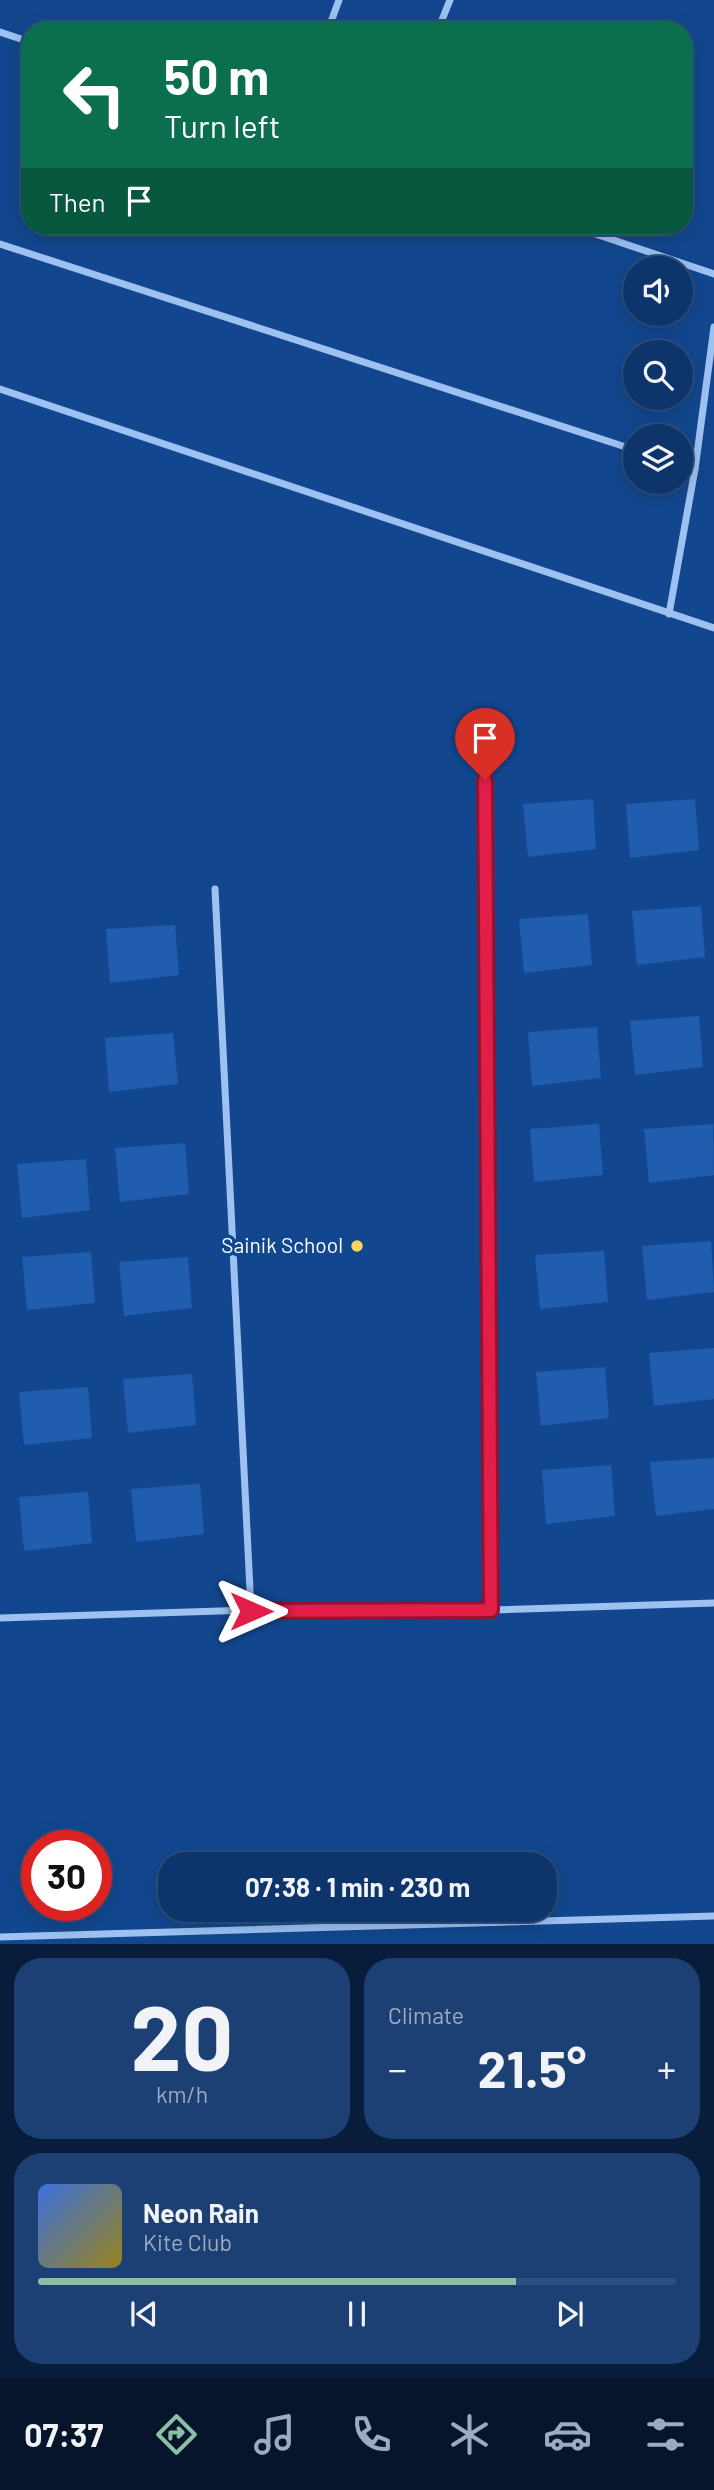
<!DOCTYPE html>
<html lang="en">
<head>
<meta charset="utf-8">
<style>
  body { margin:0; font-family:Barlow,sans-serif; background:#1c4073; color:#f1f3f6; height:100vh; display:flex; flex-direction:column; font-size:26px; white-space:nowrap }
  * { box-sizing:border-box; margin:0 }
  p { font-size:23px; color:#9babc1 }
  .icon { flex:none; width:38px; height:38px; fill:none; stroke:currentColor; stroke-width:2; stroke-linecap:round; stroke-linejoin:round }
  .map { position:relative; height:1944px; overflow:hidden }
  .panel { display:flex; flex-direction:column; gap:14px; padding:14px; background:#081d3b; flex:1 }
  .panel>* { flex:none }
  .banner { position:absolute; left:21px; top:21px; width:672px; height:214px; border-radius:28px; box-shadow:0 4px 18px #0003,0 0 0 2px #2e507e; background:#0b6e4f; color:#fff; overflow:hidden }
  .tools { position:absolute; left:623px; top:256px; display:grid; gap:14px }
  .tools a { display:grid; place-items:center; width:70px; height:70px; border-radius:50%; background:#0e356b; box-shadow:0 4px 18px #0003,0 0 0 2px #2e507e; font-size:35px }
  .speed { position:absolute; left:21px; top:1830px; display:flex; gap:14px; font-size:35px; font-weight:700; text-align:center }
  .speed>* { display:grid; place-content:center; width:91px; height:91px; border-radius:50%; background:#0e356b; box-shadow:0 4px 18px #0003,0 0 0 2px #2e507e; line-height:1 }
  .speed .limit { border:10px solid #d22; background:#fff; color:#111 }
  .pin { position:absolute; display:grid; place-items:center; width:60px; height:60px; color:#fff; margin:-72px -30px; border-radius:50% 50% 50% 0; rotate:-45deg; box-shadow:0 0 7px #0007 }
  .pin .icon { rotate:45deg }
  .me { position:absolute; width:77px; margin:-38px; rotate:90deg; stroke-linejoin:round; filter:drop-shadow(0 0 5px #0008) }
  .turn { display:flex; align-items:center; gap:24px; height:147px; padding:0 28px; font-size:32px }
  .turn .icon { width:91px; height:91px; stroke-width:2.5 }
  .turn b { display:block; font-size:49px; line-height:60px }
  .then { display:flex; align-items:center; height:66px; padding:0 28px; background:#0003; gap:14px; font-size:26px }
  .big { font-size:52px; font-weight:700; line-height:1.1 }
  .panel .tile { flex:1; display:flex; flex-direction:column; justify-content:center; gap:10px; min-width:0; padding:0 24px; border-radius:28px; background:#1c4073 }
  .panel .dial { align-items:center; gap:0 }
  .dial b { font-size:91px; line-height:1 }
  .song { display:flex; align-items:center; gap:21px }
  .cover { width:84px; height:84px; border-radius:10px; background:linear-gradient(135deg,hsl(220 70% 55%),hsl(50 70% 35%)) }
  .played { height:7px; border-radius:4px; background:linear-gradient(90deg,#8abfa5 75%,#2e507e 75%) }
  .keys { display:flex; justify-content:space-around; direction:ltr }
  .heat { display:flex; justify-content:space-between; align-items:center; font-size:38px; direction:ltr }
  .panel .tiles { flex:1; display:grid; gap:14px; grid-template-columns:1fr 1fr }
  .tile:last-child { grid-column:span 2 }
  .trip { position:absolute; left:158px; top:1852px; width:399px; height:70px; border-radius:28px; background:#0e356b; box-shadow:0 4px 18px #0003,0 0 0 2px #2e507e; font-weight:700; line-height:70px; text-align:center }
  .menu { display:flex; height:112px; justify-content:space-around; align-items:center; background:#06152b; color:#9babc1 }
  .menu .icon { width:49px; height:49px }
  .menu .selected { color:#8abfa5 }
  .menu b { font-size:32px; color:#f1f3f6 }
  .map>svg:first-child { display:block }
  .building { fill:#205daf }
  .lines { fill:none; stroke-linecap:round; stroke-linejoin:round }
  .street { stroke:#9dc2f2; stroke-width:7 }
  .route-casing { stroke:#92132f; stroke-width:18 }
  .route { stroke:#e11d48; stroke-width:12 }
  .poi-dot { fill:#ffd35e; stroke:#12478f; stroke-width:2.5 }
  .labels { text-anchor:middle; stroke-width:7; stroke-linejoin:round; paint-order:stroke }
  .poi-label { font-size:21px; fill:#fff; stroke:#12478f; text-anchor:end }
</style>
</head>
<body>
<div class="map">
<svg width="714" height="1944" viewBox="0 0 714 1944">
  <rect width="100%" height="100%" fill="#12478f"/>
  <g class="building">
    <polygon points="593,799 596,849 528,857 523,804"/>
    <polygon points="695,799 699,850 630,858 626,804"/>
    <polygon points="701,906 705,957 637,965 632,911"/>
    <polygon points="588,914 592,965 524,973 519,919"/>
    <polygon points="175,925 179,975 110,983 106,929"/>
    <polygon points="699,1016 703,1067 635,1075 630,1021"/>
    <polygon points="597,1027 601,1078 532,1086 528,1032"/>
    <polygon points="173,1033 178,1084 109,1092 105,1038"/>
    <polygon points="599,1124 603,1175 534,1182 530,1129"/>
    <polygon points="713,1124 714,1175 649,1183 644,1129"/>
    <polygon points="185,1143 189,1194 120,1202 115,1148"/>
    <polygon points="86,1159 90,1210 22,1218 17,1164"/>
    <polygon points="711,1241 714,1292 647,1300 642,1246"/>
    <polygon points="604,1251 608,1302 540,1309 535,1255"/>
    <polygon points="91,1252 95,1303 27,1310 22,1257"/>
    <polygon points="188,1257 192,1308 124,1316 119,1262"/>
    <polygon points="714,1348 714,1399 654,1406 649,1353"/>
    <polygon points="605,1367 609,1418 541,1426 536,1372"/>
    <polygon points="192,1374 196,1425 128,1433 123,1379"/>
    <polygon points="88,1387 92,1438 24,1445 19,1392"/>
    <polygon points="714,1458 714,1509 656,1516 650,1462"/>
    <polygon points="611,1465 615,1516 546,1524 542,1470"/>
    <polygon points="200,1484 204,1534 136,1542 131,1489"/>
    <polygon points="88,1492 92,1543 24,1551 19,1497"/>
  </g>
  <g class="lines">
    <g class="street">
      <polyline points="328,30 339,0"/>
      <polyline points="438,30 450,0"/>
      <polyline points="0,32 30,42"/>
      <polyline points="572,226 714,274"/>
      <polyline points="0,244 635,450"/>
      <polyline points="0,389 714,628"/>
      <polyline points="681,465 695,469"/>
      <polyline points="669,614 695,469 714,327"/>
      <polyline points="485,780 491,1610"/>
      <polyline points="215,889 251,1610"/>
      <polyline points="0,1618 251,1610 491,1610 714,1603"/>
      <polyline points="0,1937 714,1916"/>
    </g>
  </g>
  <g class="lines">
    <defs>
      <polyline id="route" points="251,1611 491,1610 485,780"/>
    </defs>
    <use href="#route" class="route-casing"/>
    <use href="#route" class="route"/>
  </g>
  <circle class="poi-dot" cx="357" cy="1246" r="7"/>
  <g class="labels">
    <g class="poi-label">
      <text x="343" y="1253">Sainik School</text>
    </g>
  </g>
</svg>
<div class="tools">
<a><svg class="icon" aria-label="sound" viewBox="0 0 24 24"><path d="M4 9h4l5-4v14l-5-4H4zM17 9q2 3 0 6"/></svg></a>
<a><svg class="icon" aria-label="search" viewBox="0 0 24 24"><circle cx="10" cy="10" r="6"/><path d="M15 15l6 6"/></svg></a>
<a><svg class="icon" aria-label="layers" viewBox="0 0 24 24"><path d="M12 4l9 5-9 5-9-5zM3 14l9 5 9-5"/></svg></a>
</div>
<div class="speed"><div class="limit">30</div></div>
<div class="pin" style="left:485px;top:780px;background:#d93025"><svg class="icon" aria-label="arrive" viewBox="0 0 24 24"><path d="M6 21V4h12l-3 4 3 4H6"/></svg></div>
<svg class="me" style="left:251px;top:1611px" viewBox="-20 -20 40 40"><path d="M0-17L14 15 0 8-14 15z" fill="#e11d48" stroke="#fff" stroke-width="4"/></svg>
<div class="trip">07:38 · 1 min · 230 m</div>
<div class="banner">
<div class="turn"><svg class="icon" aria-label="left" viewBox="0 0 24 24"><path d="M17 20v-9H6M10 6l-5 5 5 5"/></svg><div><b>50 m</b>Turn left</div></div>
<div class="then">Then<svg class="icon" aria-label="arrive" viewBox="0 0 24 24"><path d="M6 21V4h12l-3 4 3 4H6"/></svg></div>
</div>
</div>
<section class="panel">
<div class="tiles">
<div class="tile dial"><b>20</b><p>km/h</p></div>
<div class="tile"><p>Climate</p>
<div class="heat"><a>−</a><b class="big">21.5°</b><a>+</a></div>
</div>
<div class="tile">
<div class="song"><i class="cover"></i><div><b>Neon Rain</b><p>Kite Club</p></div></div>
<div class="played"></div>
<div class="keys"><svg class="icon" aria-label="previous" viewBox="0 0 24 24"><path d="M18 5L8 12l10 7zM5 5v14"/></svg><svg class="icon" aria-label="pause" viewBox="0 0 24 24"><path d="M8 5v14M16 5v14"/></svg><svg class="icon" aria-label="next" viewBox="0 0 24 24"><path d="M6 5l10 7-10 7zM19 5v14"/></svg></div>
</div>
</div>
</section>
<nav class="menu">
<b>07:37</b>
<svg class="icon selected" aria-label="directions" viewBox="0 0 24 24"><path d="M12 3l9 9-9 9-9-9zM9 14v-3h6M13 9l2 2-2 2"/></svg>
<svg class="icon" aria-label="music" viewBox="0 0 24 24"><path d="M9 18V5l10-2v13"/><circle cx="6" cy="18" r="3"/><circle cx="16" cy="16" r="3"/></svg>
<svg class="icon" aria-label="phone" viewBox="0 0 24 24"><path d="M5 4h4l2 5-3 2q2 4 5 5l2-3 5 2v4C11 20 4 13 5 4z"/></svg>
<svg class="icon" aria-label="climate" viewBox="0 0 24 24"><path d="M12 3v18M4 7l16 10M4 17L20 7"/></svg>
<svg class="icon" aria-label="car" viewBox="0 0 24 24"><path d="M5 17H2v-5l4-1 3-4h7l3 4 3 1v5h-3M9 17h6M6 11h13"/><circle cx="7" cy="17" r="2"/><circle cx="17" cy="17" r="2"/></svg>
<svg class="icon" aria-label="filters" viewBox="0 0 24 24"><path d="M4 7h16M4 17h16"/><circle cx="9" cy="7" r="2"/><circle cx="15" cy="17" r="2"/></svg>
</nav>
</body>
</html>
